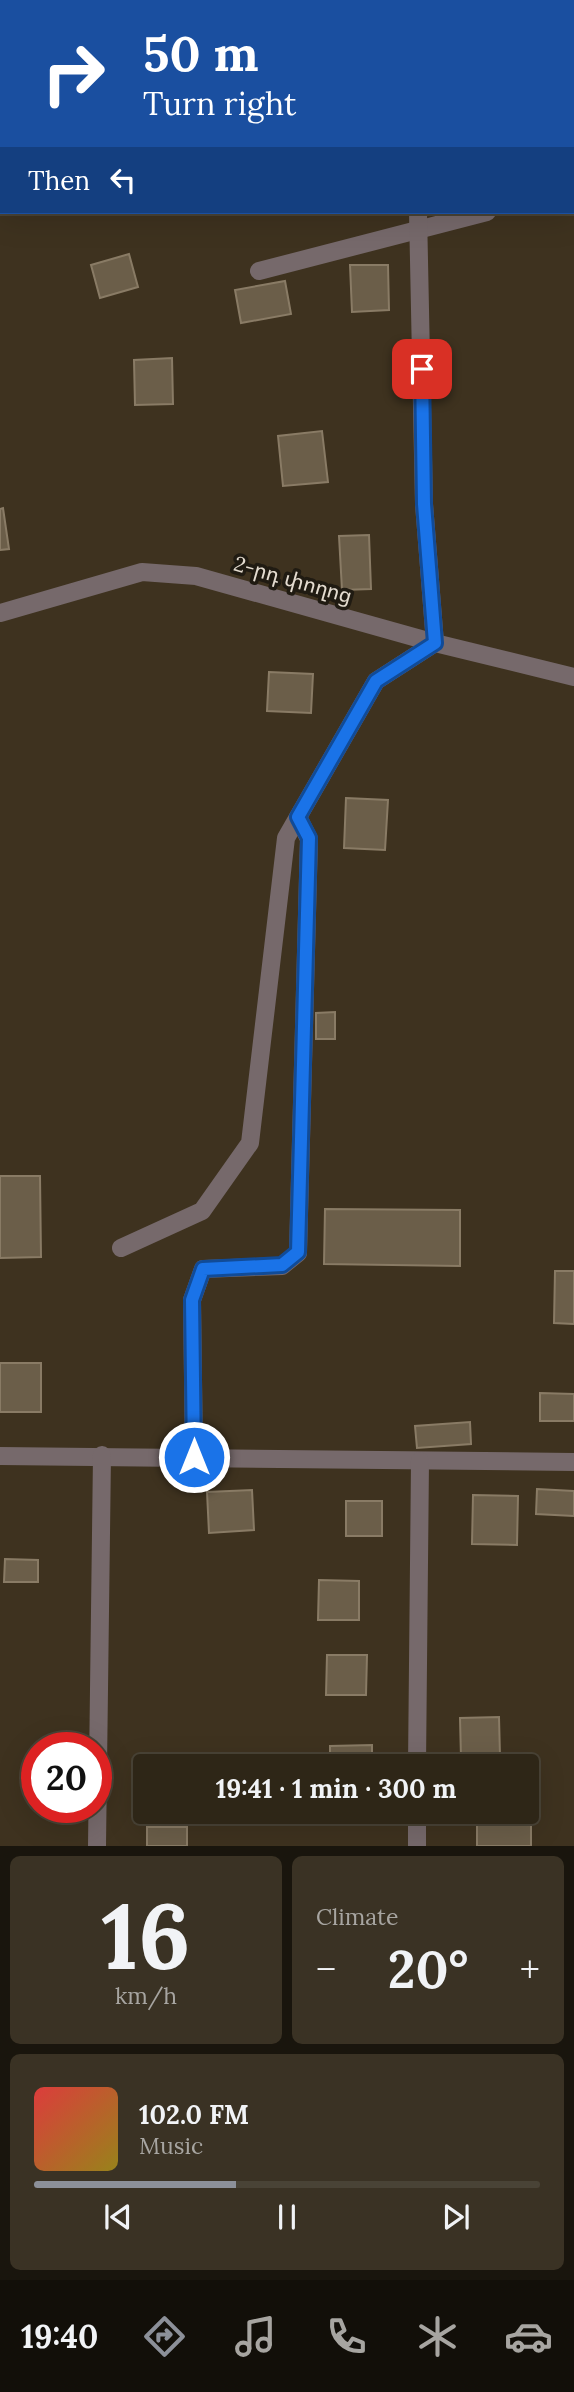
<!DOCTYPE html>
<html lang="en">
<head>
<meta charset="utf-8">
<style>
  body { margin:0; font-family:Lora,"Noto Sans Armenian",serif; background:#3a3224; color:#f1f3f6; height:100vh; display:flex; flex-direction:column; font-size:26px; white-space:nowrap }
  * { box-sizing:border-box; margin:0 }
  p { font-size:23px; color:#a7a5a1 }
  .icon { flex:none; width:38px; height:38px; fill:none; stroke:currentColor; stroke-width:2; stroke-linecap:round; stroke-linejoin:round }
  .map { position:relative; height:1846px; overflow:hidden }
  .sheet { display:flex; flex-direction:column; gap:10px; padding:10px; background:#19150d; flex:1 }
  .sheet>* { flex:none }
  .top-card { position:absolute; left:0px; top:0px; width:574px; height:214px; box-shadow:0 7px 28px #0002,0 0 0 2px #494336; background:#1a4fa0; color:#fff; overflow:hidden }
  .speed { position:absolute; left:21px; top:1732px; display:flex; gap:14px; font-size:35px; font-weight:700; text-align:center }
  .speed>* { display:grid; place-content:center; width:91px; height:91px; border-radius:50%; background:#2e2617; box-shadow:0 7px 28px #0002,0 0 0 2px #494336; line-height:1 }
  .speed .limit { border:10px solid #d22; background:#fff; color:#111 }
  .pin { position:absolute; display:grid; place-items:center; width:60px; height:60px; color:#fff; margin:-30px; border-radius:14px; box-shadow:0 4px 10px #0006 }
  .me { position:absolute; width:77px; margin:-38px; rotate:0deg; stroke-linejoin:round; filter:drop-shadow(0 0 5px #0008) }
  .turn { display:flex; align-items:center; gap:24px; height:147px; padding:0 28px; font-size:32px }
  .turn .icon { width:91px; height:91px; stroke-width:2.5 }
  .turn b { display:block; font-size:49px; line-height:60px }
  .then { display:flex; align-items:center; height:66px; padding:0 28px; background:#0003; gap:14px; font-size:26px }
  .big { font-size:52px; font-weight:800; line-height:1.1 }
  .sheet .tile { flex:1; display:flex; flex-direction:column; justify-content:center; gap:10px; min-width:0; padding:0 24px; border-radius:10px; background:#3a3224 }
  .sheet .dial { align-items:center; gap:0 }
  .dial b { font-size:91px; line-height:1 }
  .song { display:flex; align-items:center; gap:21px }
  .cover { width:84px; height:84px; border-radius:10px; background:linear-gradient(135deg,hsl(0 70% 55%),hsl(50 70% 35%)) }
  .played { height:7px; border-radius:4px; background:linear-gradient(90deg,#8c9099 40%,#494336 40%) }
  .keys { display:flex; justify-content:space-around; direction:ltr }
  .heat { display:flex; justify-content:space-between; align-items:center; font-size:38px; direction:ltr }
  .sheet .tiles { flex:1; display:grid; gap:10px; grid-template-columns:1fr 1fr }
  .tile:last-child { grid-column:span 2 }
  .trip { position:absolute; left:133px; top:1754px; width:406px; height:70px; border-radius:7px; background:#2e2617; box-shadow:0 7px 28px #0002,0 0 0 2px #494336; font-weight:800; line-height:70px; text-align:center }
  .dock { display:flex; height:112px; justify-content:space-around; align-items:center; background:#120f09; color:#a7a5a1 }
  .dock .icon { width:49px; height:49px }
  .dock .on { color:#8c9099 }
  .dock b { font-size:32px; color:#f1f3f6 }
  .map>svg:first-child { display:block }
  .building { fill:#6b5e49; stroke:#897b65; stroke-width:2 }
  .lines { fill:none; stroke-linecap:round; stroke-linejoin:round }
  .minor { stroke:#76696b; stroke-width:18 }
  .route-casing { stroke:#114b97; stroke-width:18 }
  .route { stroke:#1a73e8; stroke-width:12 }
  .labels { text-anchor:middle; stroke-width:7; stroke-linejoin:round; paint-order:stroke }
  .street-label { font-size:21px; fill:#e4dcd0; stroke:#201b12 }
</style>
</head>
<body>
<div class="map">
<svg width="574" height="1846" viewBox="0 0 574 1846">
  <rect width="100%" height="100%" fill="#3e321f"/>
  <g class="building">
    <polygon points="2,107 2,147 0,147 0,108"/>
    <polygon points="129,254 138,287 100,298 91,265"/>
    <polygon points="350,265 388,265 389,310 352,312"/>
    <polygon points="285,281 291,314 241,323 235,290"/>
    <polygon points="172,358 173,404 135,405 134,360"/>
    <polygon points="322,431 328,482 283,486 278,436"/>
    <polygon points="3,508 9,549 0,550 0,509"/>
    <polygon points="369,535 371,589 342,590 339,536"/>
    <polygon points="269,672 313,674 311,713 267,711"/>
    <polygon points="346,798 388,800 385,850 344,848"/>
    <polygon points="335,1012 335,1039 316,1039 316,1013"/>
    <polygon points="0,1176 40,1176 41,1257 0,1258"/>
    <polygon points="325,1209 460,1210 460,1266 324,1264"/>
    <polygon points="555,1271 574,1271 574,1324 554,1323"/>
    <rect x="0" y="1363" width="41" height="49"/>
    <polygon points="540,1393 574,1394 574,1421 540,1421"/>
    <polygon points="470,1422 471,1444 417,1448 415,1426"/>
    <polygon points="537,1489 574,1491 574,1516 536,1514"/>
    <polygon points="252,1490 254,1530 209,1533 207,1492"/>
    <polygon points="473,1495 518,1496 517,1545 472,1544"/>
    <rect x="346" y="1501" width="36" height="35"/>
    <polygon points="5,1559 38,1560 38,1582 4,1582"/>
    <polygon points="319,1580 359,1581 359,1620 318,1620"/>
    <polygon points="327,1655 367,1655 366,1695 326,1695"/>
    <polygon points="499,1717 500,1756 461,1758 460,1718"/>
    <polygon points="372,1745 372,1766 330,1766 330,1746"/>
    <rect x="477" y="1813" width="54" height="33"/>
    <rect x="147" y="1827" width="40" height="19"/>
  </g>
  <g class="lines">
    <g class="minor">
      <polyline points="407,0 407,2"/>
      <polyline points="0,185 2,185"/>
      <polyline points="572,189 574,188"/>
      <polyline points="259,271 487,212"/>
      <polyline points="0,613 142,572 196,576 435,643 574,677"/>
      <polyline points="121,1248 202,1211 250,1143 286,838 376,681 435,643 424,504 418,212"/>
      <polyline points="0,1456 574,1462"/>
      <polyline points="194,1457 192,1300 203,1269 282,1266 298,1253 309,839 298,817"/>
      <polyline points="417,1766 420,1461"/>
      <polyline points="97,1846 102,1455"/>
      <polyline points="417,1846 417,1811"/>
    </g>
  </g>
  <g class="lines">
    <defs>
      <polyline id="route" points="194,1457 192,1300 203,1269 282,1265 298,1252 309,838 298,817 376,681 435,643 424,504 422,369"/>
    </defs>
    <use href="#route" class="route-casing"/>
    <use href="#route" class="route"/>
  </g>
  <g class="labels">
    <g class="street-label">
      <text transform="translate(293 580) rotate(16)" y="7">2-րդ փողոց</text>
    </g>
  </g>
</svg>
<div class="speed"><div class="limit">20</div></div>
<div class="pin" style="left:422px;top:369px;background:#d93025"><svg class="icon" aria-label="arrive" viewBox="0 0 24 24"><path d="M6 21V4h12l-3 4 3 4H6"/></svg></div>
<svg class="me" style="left:194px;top:1457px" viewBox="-20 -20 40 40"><circle r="17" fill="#1a73e8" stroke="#fff" stroke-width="3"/><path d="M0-11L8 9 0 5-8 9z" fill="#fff"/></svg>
<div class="trip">19:41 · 1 min · 300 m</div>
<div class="top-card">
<div class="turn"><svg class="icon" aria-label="right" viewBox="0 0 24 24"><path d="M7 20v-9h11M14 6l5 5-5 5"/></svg><div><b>50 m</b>Turn right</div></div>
<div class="then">Then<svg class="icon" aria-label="left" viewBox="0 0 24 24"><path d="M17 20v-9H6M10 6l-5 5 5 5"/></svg></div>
</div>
</div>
<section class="sheet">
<div class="tiles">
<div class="tile dial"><b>16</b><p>km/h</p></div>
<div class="tile"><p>Climate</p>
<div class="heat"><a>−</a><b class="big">20°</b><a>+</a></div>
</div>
<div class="tile">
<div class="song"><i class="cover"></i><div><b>102.0 FM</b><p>Music</p></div></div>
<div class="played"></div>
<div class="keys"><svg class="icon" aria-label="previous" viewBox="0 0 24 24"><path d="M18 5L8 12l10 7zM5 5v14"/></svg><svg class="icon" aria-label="pause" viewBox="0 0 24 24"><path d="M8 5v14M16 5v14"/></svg><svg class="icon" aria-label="next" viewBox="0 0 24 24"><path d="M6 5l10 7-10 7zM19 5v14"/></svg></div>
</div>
</div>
</section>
<nav class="dock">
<b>19:40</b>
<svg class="icon on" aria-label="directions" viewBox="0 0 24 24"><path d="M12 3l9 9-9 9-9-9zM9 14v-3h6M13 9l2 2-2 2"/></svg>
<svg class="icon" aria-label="music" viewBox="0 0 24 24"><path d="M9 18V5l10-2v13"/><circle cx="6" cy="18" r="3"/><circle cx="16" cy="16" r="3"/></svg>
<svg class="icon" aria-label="phone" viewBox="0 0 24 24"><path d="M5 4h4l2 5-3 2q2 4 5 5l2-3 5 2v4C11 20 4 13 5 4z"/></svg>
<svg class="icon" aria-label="climate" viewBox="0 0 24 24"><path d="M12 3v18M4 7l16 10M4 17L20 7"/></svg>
<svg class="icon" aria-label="car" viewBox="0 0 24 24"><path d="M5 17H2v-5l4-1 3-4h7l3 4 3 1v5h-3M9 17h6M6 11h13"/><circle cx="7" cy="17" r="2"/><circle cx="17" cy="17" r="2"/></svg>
</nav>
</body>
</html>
